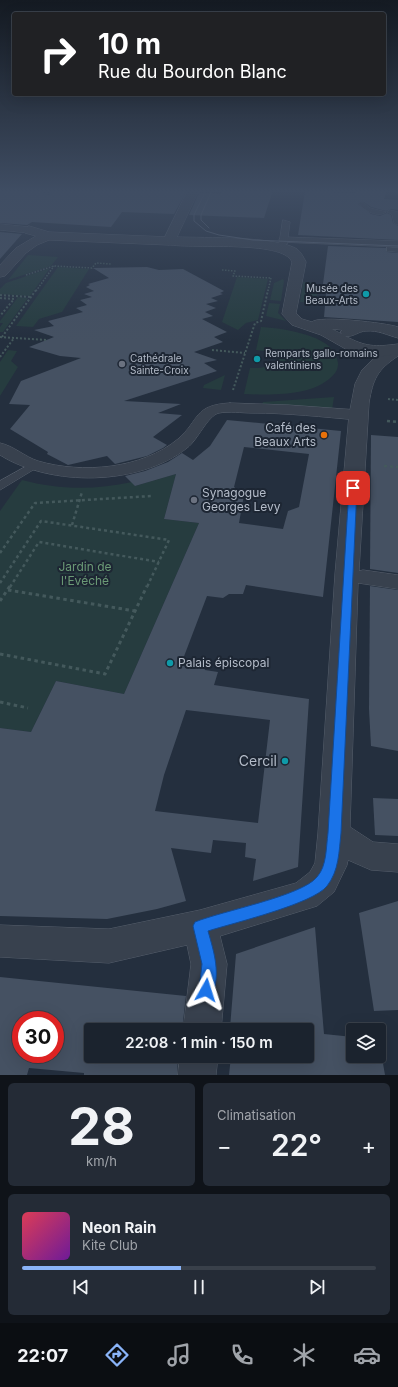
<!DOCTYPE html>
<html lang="fr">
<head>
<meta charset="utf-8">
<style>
  body { margin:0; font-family:Inter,sans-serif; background:#242b36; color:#f1f3f6; height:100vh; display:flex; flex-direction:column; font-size:15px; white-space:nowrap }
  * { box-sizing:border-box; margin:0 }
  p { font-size:13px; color:#a0a4aa }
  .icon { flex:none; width:22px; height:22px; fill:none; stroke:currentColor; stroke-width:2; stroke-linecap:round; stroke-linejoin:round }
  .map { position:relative; height:1075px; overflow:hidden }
  .side { display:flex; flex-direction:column; gap:8px; padding:8px; background:#0f1319; flex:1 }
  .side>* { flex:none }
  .hud { position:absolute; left:12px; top:12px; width:374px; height:84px; border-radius:4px; box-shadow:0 4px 16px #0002,0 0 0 1px #39404a; background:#202124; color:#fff; overflow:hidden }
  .tools { position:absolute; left:346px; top:1023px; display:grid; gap:8px }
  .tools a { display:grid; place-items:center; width:40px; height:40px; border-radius:4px; background:#1b232e; box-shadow:0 4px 16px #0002,0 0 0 1px #39404a; font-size:20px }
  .speed { position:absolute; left:12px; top:1011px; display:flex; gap:8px; font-size:20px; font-weight:700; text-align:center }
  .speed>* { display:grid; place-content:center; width:52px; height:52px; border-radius:50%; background:#1b232e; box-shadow:0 4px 16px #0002,0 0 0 1px #39404a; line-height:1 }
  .speed .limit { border:6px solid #d22; background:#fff; color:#111 }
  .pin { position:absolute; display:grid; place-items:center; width:34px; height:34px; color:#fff; margin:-17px; border-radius:8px; box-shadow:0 2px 6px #0006 }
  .me { position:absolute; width:44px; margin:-22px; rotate:6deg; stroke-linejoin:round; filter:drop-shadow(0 0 3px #0008) }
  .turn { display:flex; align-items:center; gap:14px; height:84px; padding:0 20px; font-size:18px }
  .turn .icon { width:52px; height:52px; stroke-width:2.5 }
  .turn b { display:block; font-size:28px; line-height:34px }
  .big { font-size:30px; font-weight:600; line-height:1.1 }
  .side .tile { flex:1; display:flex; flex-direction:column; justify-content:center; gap:6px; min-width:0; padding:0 14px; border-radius:6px; background:#242b36 }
  .side .dial { align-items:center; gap:0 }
  .dial b { font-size:52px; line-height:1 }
  .song { display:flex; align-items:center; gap:12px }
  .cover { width:48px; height:48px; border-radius:6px; background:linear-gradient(135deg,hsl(350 70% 55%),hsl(280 70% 35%)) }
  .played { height:4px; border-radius:2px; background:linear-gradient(90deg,#8ab4f8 45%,#39404a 45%) }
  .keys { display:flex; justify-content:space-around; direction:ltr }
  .heat { display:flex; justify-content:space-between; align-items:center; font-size:22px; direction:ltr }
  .side .tiles { flex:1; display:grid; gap:8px; grid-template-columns:1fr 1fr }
  .tile:last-child { grid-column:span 2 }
  .trip { position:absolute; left:84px; top:1023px; width:230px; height:40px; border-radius:4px; background:#1b232e; box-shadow:0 4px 16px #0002,0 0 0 1px #39404a; font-weight:600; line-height:40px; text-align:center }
  .menu { display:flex; height:64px; justify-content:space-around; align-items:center; background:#0b0e12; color:#a0a4aa }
  .menu .icon { width:28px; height:28px }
  .menu .active { color:#8ab4f8 }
  .menu b { font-size:18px; color:#f1f3f6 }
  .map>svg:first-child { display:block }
  .green { fill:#263c3f }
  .building { fill:#455162; fill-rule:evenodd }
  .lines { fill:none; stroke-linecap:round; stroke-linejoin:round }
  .service-casing { stroke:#565f6c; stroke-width:1 }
  .pedestrian-casing { stroke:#565f6c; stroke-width:1 }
  .minor-casing { stroke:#565f6c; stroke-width:1 }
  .tertiary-casing { stroke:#565f6c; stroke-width:1 }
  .path-far3 { stroke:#44595c; stroke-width:1.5; stroke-dasharray:1.5 1.5; stroke-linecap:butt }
  .path-far2 { stroke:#44595c; stroke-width:2; stroke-dasharray:2 2; stroke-linecap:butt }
  .path-far1 { stroke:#44595c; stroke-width:2.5; stroke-dasharray:3 3; stroke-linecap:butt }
  .path { stroke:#44595c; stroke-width:3; stroke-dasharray:3.5 3.5; stroke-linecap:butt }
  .service { fill:#38414e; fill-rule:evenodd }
  .pedestrian { fill:#38414e; fill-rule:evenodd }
  .minor { fill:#38414e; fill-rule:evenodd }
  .tertiary { fill:#38414e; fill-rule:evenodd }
  .tram { stroke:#5a6575; stroke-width:1 }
  .route { fill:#1a73e8; stroke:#114b97 }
  .culture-dot { fill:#0f9aa8; stroke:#1d2633; stroke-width:1.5 }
  .worship-dot { fill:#6b7280; stroke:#1d2633; stroke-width:1.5 }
  .food-dot { fill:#e8710a; stroke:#1d2633; stroke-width:1.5 }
  .labels { text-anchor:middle; stroke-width:4; stroke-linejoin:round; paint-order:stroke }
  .far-poi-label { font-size:10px; fill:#b4bcc9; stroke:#1d2633; text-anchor:start }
  .poi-label { font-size:12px; fill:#b4bcc9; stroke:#1d2633; text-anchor:start }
  .park-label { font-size:12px; fill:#6b9a76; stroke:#1d2633 }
  .near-poi-label { font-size:14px; fill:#b4bcc9; stroke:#1d2633; text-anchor:end }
</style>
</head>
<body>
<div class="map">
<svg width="398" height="1075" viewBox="0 0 398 1075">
  <rect width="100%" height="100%" fill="#242f3e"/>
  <g class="green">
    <polygon points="28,255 58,257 51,266 8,280"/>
    <polygon points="58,267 89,269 62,312 39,319 33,327 16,326"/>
    <polygon points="50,268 30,296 0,294 0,289 6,283"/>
    <polygon points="237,277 268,279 258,320 246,323 238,330 222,322"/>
    <polygon points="283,279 284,281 281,301 270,300 274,283"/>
    <polygon points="303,282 315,283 318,285 316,303 300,302"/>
    <polygon points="18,297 28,298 3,332 0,332 0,327 3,323 0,323 0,321"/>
    <polygon points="269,303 280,304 278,313 286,321 266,316"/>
    <path d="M261,327C281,328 333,335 337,359C339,364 338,369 335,373C316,397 271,395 244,394L250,368C260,368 270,368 276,360L275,355L270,352L256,350Z"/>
    <polygon points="8,350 17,351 11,361 18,367 0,396 0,362"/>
    <polygon points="225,375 221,390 203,388 204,385"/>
    <polygon points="334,397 332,410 262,405 263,402"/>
    <path d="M176,474L164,519L199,523L124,694L56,681L31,732L0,728V511L22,480C59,490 95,490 132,482L135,486Z"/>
  </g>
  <g class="building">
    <polygon points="0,190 31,190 48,195 52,193 51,190 186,192 174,214 122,212 111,227 32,222 27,225 0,223"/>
    <polygon points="222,190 273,190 264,218 189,215 199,193 221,194"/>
    <polygon points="355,190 387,190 384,199 398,200 398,210 390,209 386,211 371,207 364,202 360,202 358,204 371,214 380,216 387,213 391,215 393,223 398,226 398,240 298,235 305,191 355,193"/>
    <polygon points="0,232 22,234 0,259"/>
    <polygon points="328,246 386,248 387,252 398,253 398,322 324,317 327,284 323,284"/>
    <polygon points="147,267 159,270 183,269 224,291 220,293 223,294 211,298 218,301 206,304 216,308 205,312 213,316 202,319 227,332 214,337 223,342 194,352 217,360 204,363 217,371 124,401 181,404 158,413 182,415 153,437 167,445 163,448 147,456 115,464 107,456 68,465 47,454 48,452 10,429 30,405 9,404 21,381 81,358 60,356 29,347 54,337 34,330 54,326 48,321 83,312 76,308 87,305 80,300 92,297 84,294 94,291 86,287 90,285 88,284 109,278 93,268"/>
    <path d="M227,420L341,431L323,597L246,585L243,594H229L223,598L207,596L183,659L202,662L205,670L218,672L214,685L309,699L298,867L253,881L256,859L245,857L246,843L213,840L211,853L171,848L186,901L157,909L107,919L0,916V728L31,732L56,681L124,694L199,523L164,519L176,474L135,486L125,476L145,471L168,462L182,453L193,460L210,446ZM244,447L309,454L299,507L288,511L283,529L239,523L244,495L234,487ZM186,710L270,720L258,823L155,811L164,775Z"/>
    <polygon points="371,435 398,437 398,573 370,569"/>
    <polygon points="370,586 398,590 398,751 371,746 369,709"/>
    <polygon points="373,798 398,799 398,836 375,835"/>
    <polygon points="398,901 398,1010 374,1011 359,913"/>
    <polygon points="315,927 324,1034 353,1037 353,1056 379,1056 379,1040 385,1075 229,1075 231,1056 307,1056 307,1030 234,1030 234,1028 230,1028 236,954"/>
    <path d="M0,977L186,996L182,1030H91V1056H178L177,1075H84V1073L29,1068L27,1075H0ZM21,1020H55V1054H21Z"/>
  </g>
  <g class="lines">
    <defs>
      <g id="service">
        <polygon points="32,190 49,190 51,192 48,194"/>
        <path d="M360,203H364L370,208L386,212C378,218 365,211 359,204Z"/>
        <polygon points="390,210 398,212 398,225 394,223 392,214 387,212"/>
        <polygon points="283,220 290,222 287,244 279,249 275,247 279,243"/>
        <polygon points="387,247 398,248 398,252 387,251"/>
        <polygon points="34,462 38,463 40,465 38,467 0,490 0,481"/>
      </g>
      <g id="pedestrian">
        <polygon points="0,224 29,227 34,230 29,233 0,230"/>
        <polygon points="284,237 398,241 398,247 280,242 279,240 280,238"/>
        <path d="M230,403L288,405L358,410L364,412L366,415L364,418L358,420C323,417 288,413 252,413C242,413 229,411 219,413C207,416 198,440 187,448C139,486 51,487 0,455V443C14,446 25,457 38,461C82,474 142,469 178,439C200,420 193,405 230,403Z"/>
      </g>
      <g id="minor">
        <polygon points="29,226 49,232 169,237 175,241 169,245 49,240 37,245 26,253 5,276 0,277 0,265 16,248 36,236 25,233 23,230"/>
        <path d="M394,346L398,347V356C377,370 373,379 369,403L359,571L363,570L398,575V589L358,583L350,827L373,842L398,844V872L371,870L348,860L347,865L334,892L317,906L220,936L227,964L221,1030H183L191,964L187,945L109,963L0,957V925L109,929L200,910L296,883L310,872L315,863L318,833L335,574L349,415L355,384L362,370L378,354Z"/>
        <polygon points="180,1056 218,1056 216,1075 178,1075"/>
      </g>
      <path id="tertiary" d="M188,190H199L177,237C205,238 275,236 297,249C301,252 304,258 306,262L296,313L302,319L312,322C318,315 387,323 398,327V338C387,335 378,330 366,331C359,331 352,338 345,336C366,347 375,347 398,344V354L376,357L351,352L321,335L292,325L282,314L292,262C283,239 188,250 165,244L163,241ZM332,329L342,330L340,332L342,334Z"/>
    </defs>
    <use href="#service" class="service-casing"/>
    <use href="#pedestrian" class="pedestrian-casing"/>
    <use href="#minor" class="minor-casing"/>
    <use href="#tertiary" class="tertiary-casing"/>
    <g class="path-far3">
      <polyline points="394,190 398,193"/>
      <polyline points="222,270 235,271 233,276 271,278"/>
      <polyline points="26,275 54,266 92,268 96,263 111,264"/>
      <polyline points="36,291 54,266"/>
      <polyline points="268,291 271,278"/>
    </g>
    <g class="path-far2">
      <polyline points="0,295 31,297"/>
      <polyline points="0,298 14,299 0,316"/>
      <polyline points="0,337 47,340"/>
      <polyline points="2,337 36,290"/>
      <polyline points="212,350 245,353"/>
      <polyline points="0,357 14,338"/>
      <polyline points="233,390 255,323 261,321 268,290"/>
      <polyline points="388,399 398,400"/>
    </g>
    <g class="path-far1">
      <polyline points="387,421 398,422"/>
      <polyline points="384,466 398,467"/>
      <polyline points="72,525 82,492"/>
      <polyline points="0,553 35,503 152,496"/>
      <polyline points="0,583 41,521 169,540 147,587"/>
      <polyline points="10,587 39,542 159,562"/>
    </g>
    <g class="path">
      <polyline points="8,590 135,611"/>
      <polyline points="0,601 10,586"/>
      <polyline points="0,654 105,674 147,586"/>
      <polyline points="0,702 28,708"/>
    </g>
    <use href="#service" class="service"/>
    <use href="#pedestrian" class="pedestrian"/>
    <use href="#minor" class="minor"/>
    <use href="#tertiary" class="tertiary"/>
    <g class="tram">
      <polyline points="206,190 194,215 194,221 206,231 219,235 253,240 398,246"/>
      <polyline points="209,228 201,220 201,215 212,190"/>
    </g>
  </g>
  <linearGradient id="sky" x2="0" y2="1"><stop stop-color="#141a22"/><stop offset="0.56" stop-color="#3f4d63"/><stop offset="1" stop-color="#3f4d63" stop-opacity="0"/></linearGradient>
  <rect width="398" height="341" fill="url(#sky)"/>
  <path class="route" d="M353,485L357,488L341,833C339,851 339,871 327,886C313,904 233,923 208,931C214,952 221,974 212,996L206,998L201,996L199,990L202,964L193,926L195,922C222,911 302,896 317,877C327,866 326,847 328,833L349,488Z"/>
  <g class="culture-dot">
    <circle cx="366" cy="294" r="4"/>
    <circle cx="257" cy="359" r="4"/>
    <circle cx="170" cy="663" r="4"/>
    <circle cx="285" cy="761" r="4"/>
  </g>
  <g class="worship-dot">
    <circle cx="122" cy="364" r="4"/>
    <circle cx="194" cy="500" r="4"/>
  </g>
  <circle class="food-dot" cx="324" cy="435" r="4"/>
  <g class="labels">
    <g class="far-poi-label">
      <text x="358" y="292" text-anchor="end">Musée des<tspan x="358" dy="12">Beaux-Arts</tspan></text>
      <text x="265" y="357">Remparts gallo-romains<tspan x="265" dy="12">valentiniens</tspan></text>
      <text x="130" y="362">Cathédrale<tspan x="130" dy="12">Sainte-Croix</tspan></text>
    </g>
    <g class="poi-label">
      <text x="316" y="432" text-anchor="end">Café des<tspan x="316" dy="14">Beaux Arts</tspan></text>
      <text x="202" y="497">Synagogue<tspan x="202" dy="14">Georges Levy</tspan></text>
      <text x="178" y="667">Palais épiscopal</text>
    </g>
    <g class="park-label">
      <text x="85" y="571">Jardin de<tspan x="85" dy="14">l'Evéché</tspan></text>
    </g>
    <g class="near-poi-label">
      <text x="277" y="766">Cercil</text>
    </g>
  </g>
</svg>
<div class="tools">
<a><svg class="icon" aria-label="layers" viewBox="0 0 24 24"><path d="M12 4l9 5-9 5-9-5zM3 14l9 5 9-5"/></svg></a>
</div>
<div class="speed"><div class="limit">30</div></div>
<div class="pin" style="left:353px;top:488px;background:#d93025"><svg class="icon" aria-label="arrive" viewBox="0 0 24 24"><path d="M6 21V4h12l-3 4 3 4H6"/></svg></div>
<svg class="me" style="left:206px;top:990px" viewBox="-20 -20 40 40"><path d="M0-17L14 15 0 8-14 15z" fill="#1a73e8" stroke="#fff" stroke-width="4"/></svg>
<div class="trip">22:08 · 1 min · 150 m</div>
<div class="hud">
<div class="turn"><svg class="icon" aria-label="right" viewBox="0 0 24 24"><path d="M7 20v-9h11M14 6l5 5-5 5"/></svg><div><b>10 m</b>Rue du Bourdon Blanc</div></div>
</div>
</div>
<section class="side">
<div class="tiles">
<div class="tile dial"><b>28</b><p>km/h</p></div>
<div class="tile"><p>Climatisation</p>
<div class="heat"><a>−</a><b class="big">22°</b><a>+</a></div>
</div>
<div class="tile">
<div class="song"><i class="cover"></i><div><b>Neon Rain</b><p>Kite Club</p></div></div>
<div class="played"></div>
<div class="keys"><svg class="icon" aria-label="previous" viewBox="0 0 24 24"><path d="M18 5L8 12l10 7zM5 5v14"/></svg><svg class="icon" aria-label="pause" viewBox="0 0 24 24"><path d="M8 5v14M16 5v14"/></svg><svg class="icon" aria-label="next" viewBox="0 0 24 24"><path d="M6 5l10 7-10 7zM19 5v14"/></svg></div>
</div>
</div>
</section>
<nav class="menu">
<b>22:07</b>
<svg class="icon active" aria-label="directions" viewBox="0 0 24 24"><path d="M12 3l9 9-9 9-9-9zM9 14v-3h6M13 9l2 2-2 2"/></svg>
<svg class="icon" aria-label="music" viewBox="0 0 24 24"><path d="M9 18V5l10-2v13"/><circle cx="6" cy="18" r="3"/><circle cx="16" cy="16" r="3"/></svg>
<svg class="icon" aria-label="phone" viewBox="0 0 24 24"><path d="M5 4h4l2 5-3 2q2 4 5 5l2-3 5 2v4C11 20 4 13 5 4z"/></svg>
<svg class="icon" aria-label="climate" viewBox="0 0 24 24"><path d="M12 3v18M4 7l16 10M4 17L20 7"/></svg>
<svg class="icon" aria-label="car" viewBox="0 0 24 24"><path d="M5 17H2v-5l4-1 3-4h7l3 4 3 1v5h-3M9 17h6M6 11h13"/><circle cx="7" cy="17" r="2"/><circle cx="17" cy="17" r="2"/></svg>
</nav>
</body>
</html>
